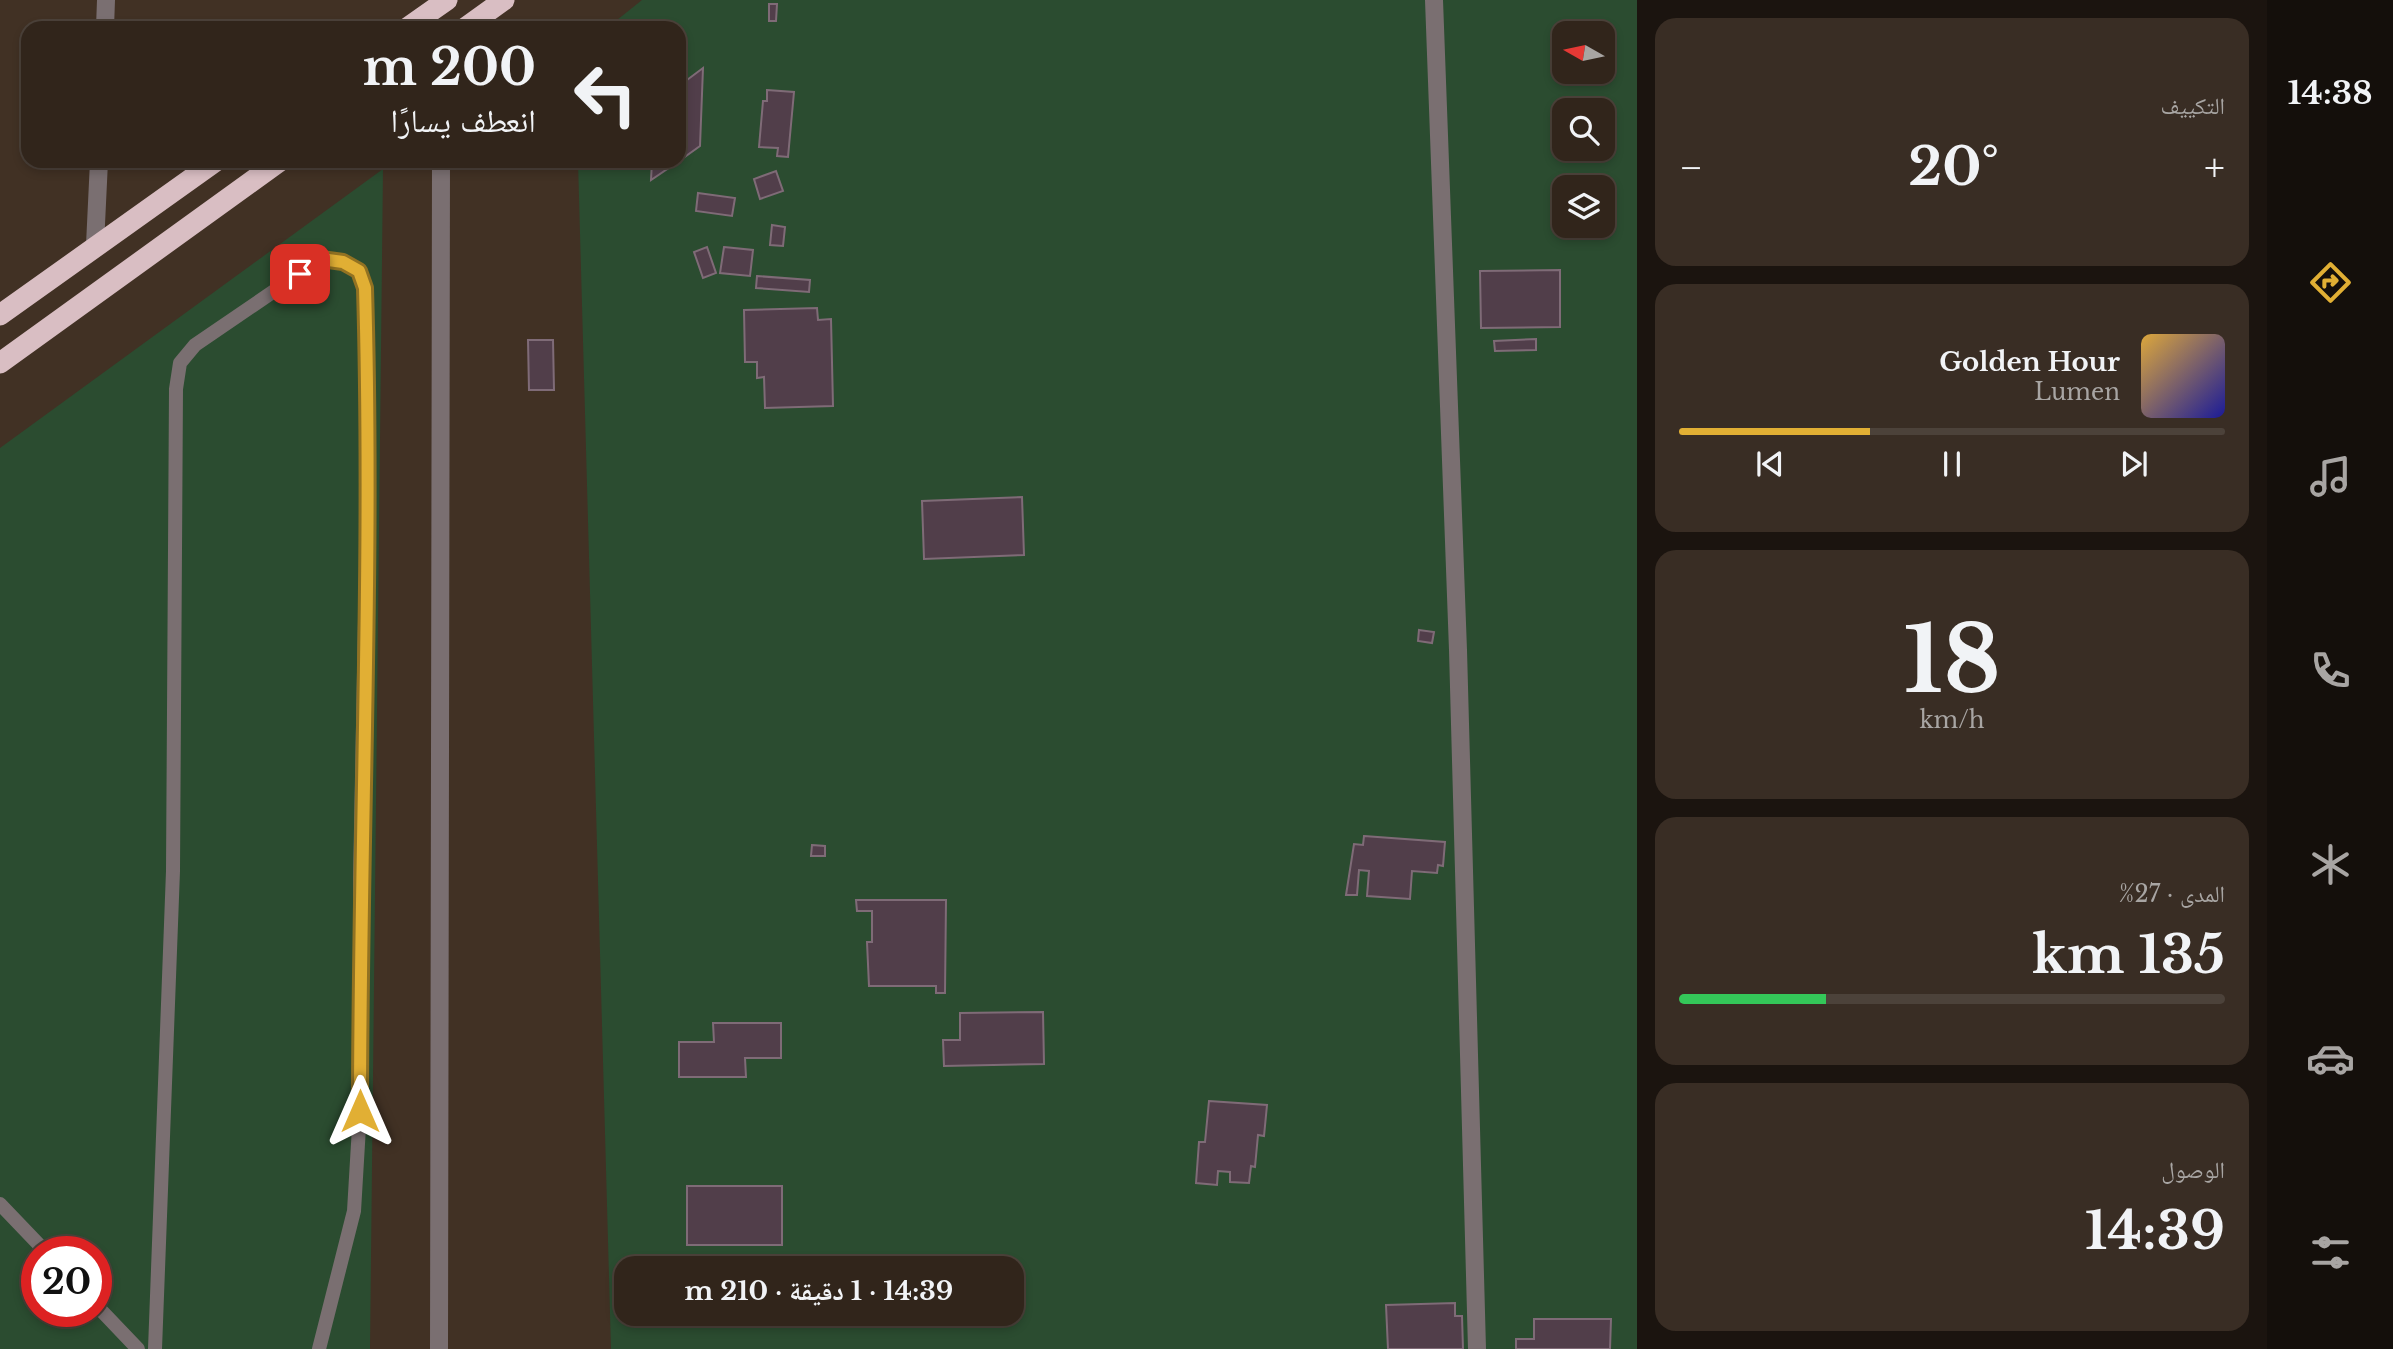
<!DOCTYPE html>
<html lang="ar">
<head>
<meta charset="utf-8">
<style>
  body { margin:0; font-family:"Libre Baskerville","Noto Naskh Arabic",serif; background:#392d24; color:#f1f3f6; direction:rtl; height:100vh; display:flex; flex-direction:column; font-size:26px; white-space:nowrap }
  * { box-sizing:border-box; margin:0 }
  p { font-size:23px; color:#a8a5a3 }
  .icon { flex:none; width:38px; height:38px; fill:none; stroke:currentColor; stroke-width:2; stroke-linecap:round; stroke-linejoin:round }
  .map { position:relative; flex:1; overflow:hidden; direction:ltr }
  .panel { display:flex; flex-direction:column; gap:18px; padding:18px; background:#1b140f; width:630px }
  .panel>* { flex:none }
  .top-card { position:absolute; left:21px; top:21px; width:665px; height:147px; border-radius:21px; box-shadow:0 4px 10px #0003,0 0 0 2px #4c423a; direction:rtl; background:#31251b; color:#f1f3f6; overflow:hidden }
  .needle { width:46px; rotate:279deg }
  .controls { position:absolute; left:1552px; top:21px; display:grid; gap:14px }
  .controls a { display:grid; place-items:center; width:63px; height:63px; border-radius:14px; background:#31251b; box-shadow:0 4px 10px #0003,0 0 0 2px #4c423a; font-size:35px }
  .speed { position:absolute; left:21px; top:1236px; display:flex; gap:14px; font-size:35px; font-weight:700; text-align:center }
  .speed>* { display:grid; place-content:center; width:91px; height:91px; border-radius:50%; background:#31251b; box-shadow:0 4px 10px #0003,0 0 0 2px #4c423a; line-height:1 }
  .speed .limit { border:10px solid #d22; background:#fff; color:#111 }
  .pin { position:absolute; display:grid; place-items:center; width:60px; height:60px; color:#fff; margin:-30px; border-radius:14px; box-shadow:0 4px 10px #0006 }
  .me { position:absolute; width:77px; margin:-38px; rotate:0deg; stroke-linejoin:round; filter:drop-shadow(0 0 5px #0008) }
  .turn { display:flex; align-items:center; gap:24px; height:147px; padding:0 35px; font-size:32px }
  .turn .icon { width:91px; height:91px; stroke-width:2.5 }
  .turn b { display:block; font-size:49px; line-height:60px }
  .big { font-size:52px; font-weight:700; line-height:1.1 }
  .panel .widget { flex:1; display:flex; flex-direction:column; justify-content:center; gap:10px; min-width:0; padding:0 24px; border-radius:21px; background:#392d24 }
  .panel .dial { align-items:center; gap:0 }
  .dial b { font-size:91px; line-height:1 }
  .song { display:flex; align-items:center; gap:21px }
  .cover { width:84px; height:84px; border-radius:10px; background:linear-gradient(135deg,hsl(40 70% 55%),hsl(240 70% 35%)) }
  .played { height:7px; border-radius:4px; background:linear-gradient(90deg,#e1af34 35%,#4c423a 35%) }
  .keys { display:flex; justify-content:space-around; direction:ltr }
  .heat { display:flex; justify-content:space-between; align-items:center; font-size:38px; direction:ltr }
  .charge { height:10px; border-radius:5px; background:linear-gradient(90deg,#34c759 27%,#4c423a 0) }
  .trip { position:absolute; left:614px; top:1256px; width:410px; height:70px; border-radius:21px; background:#31251b; box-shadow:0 4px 10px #0003,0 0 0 2px #4c423a; font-weight:700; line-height:70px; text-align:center; direction:rtl }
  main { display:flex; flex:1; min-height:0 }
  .dock { display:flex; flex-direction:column; width:126px; justify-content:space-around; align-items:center; background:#140f0b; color:#a8a5a3 }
  .dock .icon { width:49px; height:49px }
  .dock .on { color:#e1af34 }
  .dock b { font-size:32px; color:#f1f3f6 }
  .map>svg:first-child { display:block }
  .green { fill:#2b4c30; fill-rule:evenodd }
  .building { fill:#513e4a; stroke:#7f6b77; stroke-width:2 }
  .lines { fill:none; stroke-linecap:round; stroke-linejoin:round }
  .lane { stroke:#7a6f71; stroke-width:14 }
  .street { stroke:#7a6f71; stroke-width:18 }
  .highway { stroke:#d9bec3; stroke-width:21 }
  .route-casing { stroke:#927222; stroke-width:18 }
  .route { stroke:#e1af34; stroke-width:12 }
</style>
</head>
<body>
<main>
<nav class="dock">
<b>14:38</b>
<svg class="icon on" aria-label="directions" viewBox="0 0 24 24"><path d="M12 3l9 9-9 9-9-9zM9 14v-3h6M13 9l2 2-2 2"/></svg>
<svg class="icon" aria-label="music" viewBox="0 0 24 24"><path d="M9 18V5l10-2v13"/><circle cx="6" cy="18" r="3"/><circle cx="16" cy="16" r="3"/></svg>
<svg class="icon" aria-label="phone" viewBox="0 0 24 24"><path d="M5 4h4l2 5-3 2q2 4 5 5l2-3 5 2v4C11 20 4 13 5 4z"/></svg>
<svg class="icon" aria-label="climate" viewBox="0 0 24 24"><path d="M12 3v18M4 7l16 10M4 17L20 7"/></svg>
<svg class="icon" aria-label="car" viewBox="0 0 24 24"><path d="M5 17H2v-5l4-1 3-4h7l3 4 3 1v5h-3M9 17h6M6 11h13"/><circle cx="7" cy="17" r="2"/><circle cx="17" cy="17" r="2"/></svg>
<svg class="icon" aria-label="filters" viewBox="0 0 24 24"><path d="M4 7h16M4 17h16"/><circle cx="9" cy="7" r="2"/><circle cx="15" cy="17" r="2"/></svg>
</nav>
<section class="panel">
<div class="widget"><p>التكييف</p>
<div class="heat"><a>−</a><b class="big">20°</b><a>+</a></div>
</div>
<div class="widget">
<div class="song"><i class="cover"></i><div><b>Golden Hour</b><p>Lumen</p></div></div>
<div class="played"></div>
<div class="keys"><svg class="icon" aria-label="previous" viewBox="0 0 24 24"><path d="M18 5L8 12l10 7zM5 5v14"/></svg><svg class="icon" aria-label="pause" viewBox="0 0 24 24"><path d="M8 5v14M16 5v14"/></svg><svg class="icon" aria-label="next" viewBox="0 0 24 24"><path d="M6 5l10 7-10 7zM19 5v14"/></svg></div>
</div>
<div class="widget dial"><b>18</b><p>km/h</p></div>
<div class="widget"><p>المدى · 27%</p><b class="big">135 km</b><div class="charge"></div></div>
<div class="widget"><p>الوصول</p><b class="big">14:39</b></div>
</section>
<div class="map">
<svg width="1637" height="1349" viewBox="0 0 1637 1349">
  <rect width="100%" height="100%" fill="#413124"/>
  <g class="green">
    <path d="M642,0H1637V1349H611L578,161H679V28H607ZM1564,33H1603V72H1564ZM1564,110H1603V149H1564ZM1564,187H1603V226H1564ZM626,1269H1012V1314H626Z"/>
    <path d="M383,169L370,1349H0V448ZM37,1251H96V1311H37Z"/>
  </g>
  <g class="building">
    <polygon points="769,4 777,4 776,21 769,21"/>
    <polygon points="703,68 700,146 679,161 679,86"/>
    <polygon points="767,90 794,92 788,157 777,156 778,148 759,147 763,101 767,101"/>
    <polygon points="652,161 679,161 651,180"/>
    <polygon points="776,171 783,191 760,199 754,179"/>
    <polygon points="698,193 735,198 732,216 696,211"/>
    <polygon points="772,225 785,227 783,246 770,245"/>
    <polygon points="707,247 716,273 703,278 694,252"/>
    <polygon points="724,247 753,250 750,276 720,273"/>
    <polygon points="1560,270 1560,327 1481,328 1480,271"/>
    <polygon points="757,276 810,280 809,292 756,288"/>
    <polygon points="817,308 818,320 831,319 833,406 765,408 764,377 757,378 757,362 745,362 744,310"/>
    <polygon points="1536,339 1536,350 1495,351 1494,341"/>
    <polygon points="528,340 553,340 554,390 529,390"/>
    <polygon points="1022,497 1024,555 924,559 922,501"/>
    <polygon points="1419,630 1434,632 1432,643 1418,641"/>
    <polygon points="1364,836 1445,842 1443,866 1438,865 1437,873 1412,871 1410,899 1367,896 1369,871 1359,870 1357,895 1346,895 1354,844 1363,845"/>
    <polygon points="812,845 825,846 825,856 811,856"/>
    <polygon points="856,900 946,900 945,993 936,993 936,986 869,986 867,942 872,942 872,911 857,911"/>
    <polygon points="1043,1012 1044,1064 944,1066 943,1040 960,1040 960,1013"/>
    <polygon points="713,1023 781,1023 781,1058 745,1058 746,1077 679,1077 679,1042 714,1042"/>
    <polygon points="1209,1101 1267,1105 1264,1136 1258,1135 1255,1167 1251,1166 1249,1183 1230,1182 1230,1172 1218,1171 1217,1185 1196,1183 1199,1142 1205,1142"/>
    <rect x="687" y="1186" width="95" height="59"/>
    <polygon points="1455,1303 1455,1316 1462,1316 1463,1349 1388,1349 1386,1305"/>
    <polygon points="1534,1319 1611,1319 1610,1349 1516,1349 1516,1339 1534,1339"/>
  </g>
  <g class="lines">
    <g class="lane">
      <polyline points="0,1204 45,1251"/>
      <polyline points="96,1305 138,1349"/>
      <polyline points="155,1349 173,871 176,389 180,363 195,345 321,259 343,262 359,271 365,288 369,415 360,879 360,1110 354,1211 319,1349"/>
    </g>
    <g class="street">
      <polyline points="1434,0 1458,650 1477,1349"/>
      <polyline points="105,28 106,0"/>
      <polyline points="95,245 99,161"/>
      <polyline points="439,1349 441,161"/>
    </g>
    <g class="highway">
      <polyline points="407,28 447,0"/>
      <polyline points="465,28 504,0"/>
      <polyline points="0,315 216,161"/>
      <polyline points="0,363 280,161"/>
    </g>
  </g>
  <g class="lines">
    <defs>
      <path id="route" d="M300,274L321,259L343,262L359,271L365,288C373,562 360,836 360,1111"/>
    </defs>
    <use href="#route" class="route-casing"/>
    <use href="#route" class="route"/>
  </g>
</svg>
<div class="controls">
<a><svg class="needle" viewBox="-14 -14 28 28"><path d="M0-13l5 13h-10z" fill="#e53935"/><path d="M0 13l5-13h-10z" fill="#a8a5a3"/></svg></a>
<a><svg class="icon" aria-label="search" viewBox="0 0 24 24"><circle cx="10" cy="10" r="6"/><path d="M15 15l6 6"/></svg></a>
<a><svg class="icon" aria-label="layers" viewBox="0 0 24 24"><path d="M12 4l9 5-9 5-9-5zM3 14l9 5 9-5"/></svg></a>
</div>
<div class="speed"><div class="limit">20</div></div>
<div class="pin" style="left:300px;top:274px;background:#d93025"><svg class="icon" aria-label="arrive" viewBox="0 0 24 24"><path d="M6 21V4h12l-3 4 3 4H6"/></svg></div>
<svg class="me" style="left:360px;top:1111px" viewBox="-20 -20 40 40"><path d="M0-17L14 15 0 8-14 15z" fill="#e1af34" stroke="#fff" stroke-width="4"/></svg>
<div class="trip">14:39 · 1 دقيقة · 210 m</div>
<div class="top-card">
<div class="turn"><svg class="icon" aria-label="left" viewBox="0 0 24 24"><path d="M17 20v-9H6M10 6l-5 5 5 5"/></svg><div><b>200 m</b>انعطف يسارًا</div></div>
</div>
</div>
</main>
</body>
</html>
